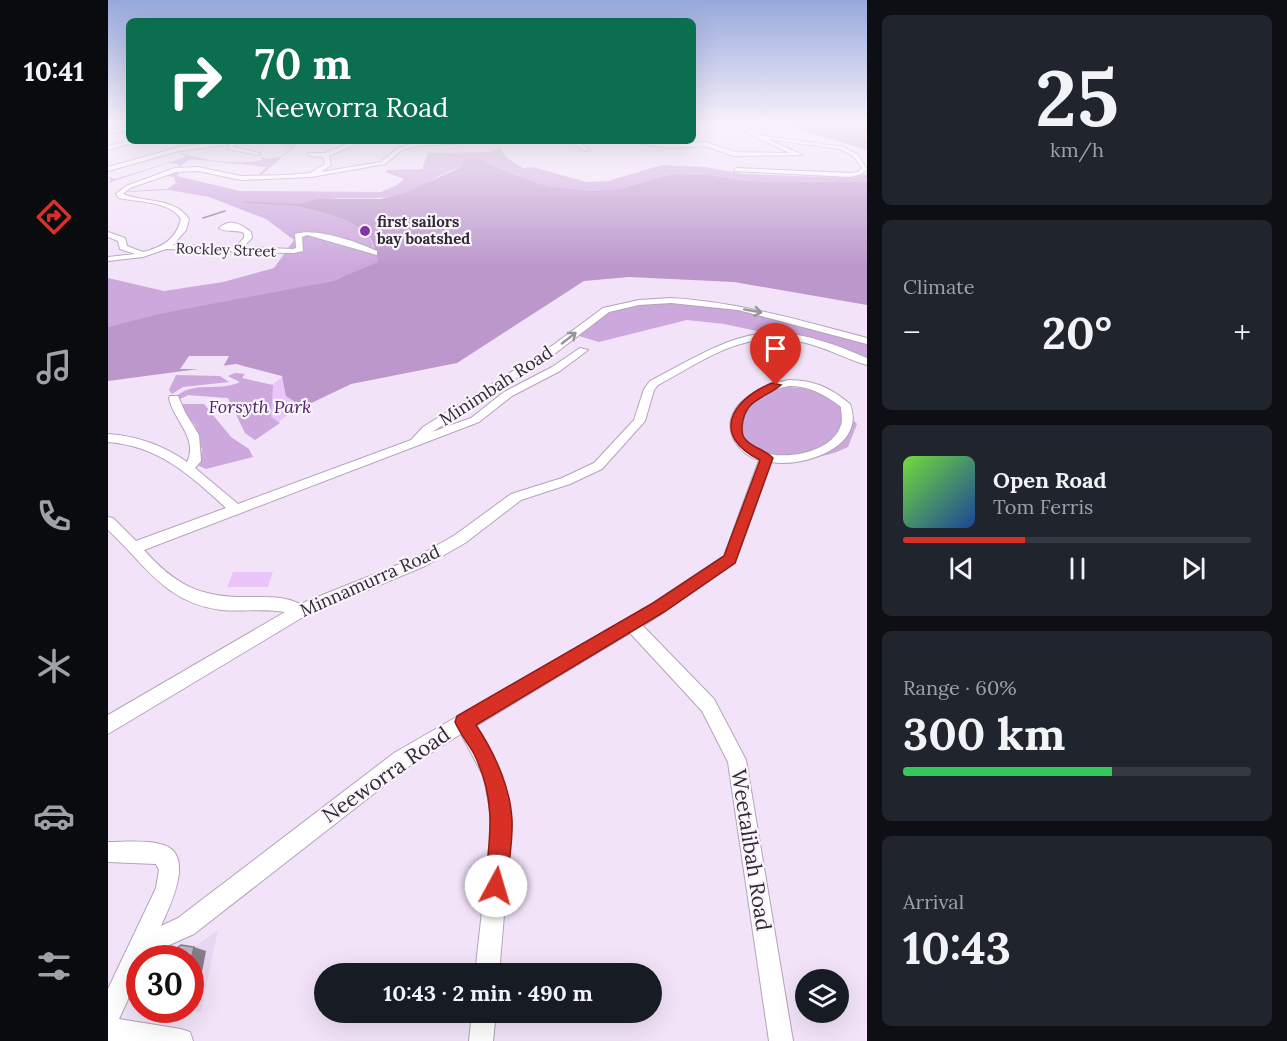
<!DOCTYPE html>
<html lang="en">
<head>
<meta charset="utf-8">
<style>
  body { margin:0; font-family:Lora,serif; background:#20242c; color:#f1f3f6; height:100vh; display:flex; flex-direction:column; font-size:22px; white-space:nowrap }
  * { box-sizing:border-box; margin:0 }
  p { font-size:20px; color:#9ea1a6 }
  .icon { flex:none; width:33px; height:33px; fill:none; stroke:currentColor; stroke-width:2; stroke-linecap:round; stroke-linejoin:round }
  .map { position:relative; flex:1; overflow:hidden }
  .sheet { display:flex; flex-direction:column; gap:15px; padding:15px; background:#0d0f14; width:420px }
  .sheet>* { flex:none }
  .hud { position:absolute; left:18px; top:18px; width:570px; height:126px; border-radius:9px; box-shadow:0 6px 24px #0002; background:#0b6e4f; color:#fff; overflow:hidden }
  .controls { position:absolute; left:687px; top:969px; display:grid; gap:12px }
  .controls a { display:grid; place-items:center; width:54px; height:54px; border-radius:50%; background:#171b24; box-shadow:0 6px 24px #0002; font-size:30px }
  .speed { position:absolute; left:18px; top:945px; display:flex; gap:12px; font-size:30px; font-weight:700; text-align:center }
  .speed>* { display:grid; place-content:center; width:78px; height:78px; border-radius:50%; background:#171b24; box-shadow:0 6px 24px #0002; line-height:1 }
  .speed .limit { border:9px solid #d22; background:#fff; color:#111 }
  .pin { position:absolute; display:grid; place-items:center; width:51px; height:51px; color:#fff; margin:-62px -26px; border-radius:50% 50% 50% 0; rotate:-45deg; box-shadow:0 0 6px #0007 }
  .pin .icon { rotate:45deg }
  .me { position:absolute; width:66px; margin:-33px; rotate:6deg; stroke-linejoin:round; filter:drop-shadow(0 0 4px #0008) }
  .turn { display:flex; align-items:center; gap:21px; height:126px; padding:0 30px; font-size:27px }
  .turn .icon { width:78px; height:78px; stroke-width:2.5 }
  .turn b { display:block; font-size:42px; line-height:51px }
  .big { font-size:45px; font-weight:700; line-height:1.1 }
  .sheet .card { flex:1; display:flex; flex-direction:column; justify-content:center; gap:9px; min-width:0; padding:0 21px; border-radius:9px; background:#20242c }
  .sheet .dial { align-items:center; gap:0 }
  .dial b { font-size:78px; line-height:1 }
  .song { display:flex; align-items:center; gap:18px }
  .cover { width:72px; height:72px; border-radius:9px; background:linear-gradient(135deg,hsl(100 70% 55%),hsl(220 70% 35%)) }
  .played { height:6px; border-radius:3px; background:linear-gradient(90deg,#d93025 35%,#363941 35%) }
  .keys { display:flex; justify-content:space-around; direction:ltr }
  .heat { display:flex; justify-content:space-between; align-items:center; font-size:33px; direction:ltr }
  .charge { height:9px; border-radius:4px; background:linear-gradient(90deg,#34c759 60%,#363941 0) }
  .trip { position:absolute; left:206px; top:963px; width:348px; height:60px; border-radius:30px; background:#171b24; box-shadow:0 6px 24px #0002; font-weight:700; line-height:60px; text-align:center }
  main { display:flex; flex:1; min-height:0 }
  .menu { display:flex; flex-direction:column; width:108px; justify-content:space-around; align-items:center; background:#090b0e; color:#9ea1a6 }
  .menu .icon { width:42px; height:42px }
  .menu .on { color:#d93025 }
  .menu b { font-size:27px; color:#f1f3f6 }
  .map>svg:first-child { display:block }
  .built { fill:#e9d6f2 }
  .green { fill:#e9c5fa }
  .forest { fill:#cca8dd }
  .water { fill:#bb97cb }
  .pier { fill:#f2e3f9 }
  .lines { fill:none; stroke-linecap:round; stroke-linejoin:round }
  .stream { stroke:#bb97cb; stroke-width:1.5 }
  .minor-casing { stroke:#b2a4b8; stroke-width:2 }
  .minor { fill:#fff; fill-rule:evenodd }
  .rail { stroke:#857b89; stroke-width:1.5 }
  .shaded-wall { fill:#877d8b }
  .building { fill:#c1b3c7; stroke:#877d8b; stroke-width:1.5 }
  .oneway { stroke:#989599 }
  .route { fill:#d93025; stroke:#8d1f18; stroke-width:1.5 }
  .poi-dot { fill:#8534a4; stroke:#faf4fd; stroke-width:2 }
  .labels { text-anchor:middle; stroke-width:4.5; stroke-linejoin:round; paint-order:stroke }
  .far-poi-label { font-size:15px; font-weight:bold; fill:#302b33; stroke:#faf4fd; text-anchor:start }
  .far-street-label { font-size:15px; fill:#302b33; stroke:#faf4fd }
  .street-label { font-size:18px; fill:#302b33; stroke:#faf4fd }
  .park-label { font-size:18px; font-style:italic; fill:#512463; stroke:#faf4fd }
  .near-street-label { font-size:21px; fill:#302b33; stroke:#faf4fd }
</style>
</head>
<body>
<main>
<nav class="menu">
<b>10:41</b>
<svg class="icon on" aria-label="directions" viewBox="0 0 24 24"><path d="M12 3l9 9-9 9-9-9zM9 14v-3h6M13 9l2 2-2 2"/></svg>
<svg class="icon" aria-label="music" viewBox="0 0 24 24"><path d="M9 18V5l10-2v13"/><circle cx="6" cy="18" r="3"/><circle cx="16" cy="16" r="3"/></svg>
<svg class="icon" aria-label="phone" viewBox="0 0 24 24"><path d="M5 4h4l2 5-3 2q2 4 5 5l2-3 5 2v4C11 20 4 13 5 4z"/></svg>
<svg class="icon" aria-label="climate" viewBox="0 0 24 24"><path d="M12 3v18M4 7l16 10M4 17L20 7"/></svg>
<svg class="icon" aria-label="car" viewBox="0 0 24 24"><path d="M5 17H2v-5l4-1 3-4h7l3 4 3 1v5h-3M9 17h6M6 11h13"/><circle cx="7" cy="17" r="2"/><circle cx="17" cy="17" r="2"/></svg>
<svg class="icon" aria-label="filters" viewBox="0 0 24 24"><path d="M4 7h16M4 17h16"/><circle cx="9" cy="7" r="2"/><circle cx="15" cy="17" r="2"/></svg>
</nav>
<div class="map">
<svg width="759" height="1041" viewBox="0 0 759 1041">
  <rect width="100%" height="100%" fill="#f2e3f9"/>
  <polygon class="built" points="110,930 93,1012 78,1010 82,1010 82,958 72,958"/>
  <g class="green">
    <path d="M127,373L137,374L134,378L163,386L175,376L194,404L147,440L137,433L120,398L80,395L72,399L70,395C88,381 113,392 132,382L120,376Z"/>
    <polygon points="125,572 165,572 160,587 119,587"/>
  </g>
  <g class="forest">
    <path d="M166,141H193L151,177H148L159,167L82,159L69,168L71,164L61,163L0,183L3,180L0,177L7,179L78,157L69,151C92,161 130,165 155,160L149,153L157,159L173,157L183,148L166,142L128,144Z"/>
    <path d="M391,148L399,158L415,168L425,167L478,182L500,181L554,165L597,167L636,174L744,178L759,174V182L638,181L602,175L564,174L511,189L483,191L439,186L402,173L371,159L356,163L353,167C332,173 315,188 295,194C258,204 226,191 191,207C211,212 246,218 260,235C265,242 268,255 271,263L225,281L0,327V278L56,291L115,282L166,268L186,240L158,219L101,197L61,190L20,192L22,191L59,189L68,183L66,177L56,176L72,171L69,176L132,191L273,192L289,185L296,179L277,172L279,170L314,169L320,153L383,152Z"/>
    <path d="M561,300L634,309L759,341V362L719,346L616,324L579,320L491,342L471,336C492,303 526,306 561,300Z"/>
    <path d="M127,373L137,374L134,378L165,385L163,417L172,423L147,440L137,433L120,398L80,395L72,399L70,395C88,381 113,392 132,382L120,376Z"/>
    <polygon points="68,375 112,376 121,382 75,387 64,394 61,390"/>
    <path d="M679,387C715,389 724,397 749,424L740,447C706,464 658,464 631,435L630,415L659,390Z"/>
    <polygon points="75,404 96,404 123,437 141,449 145,457 98,469 91,466 94,450 87,425 71,407"/>
  </g>
  <g class="water">
    <polygon points="682,122 759,122 759,150 686,128"/>
    <path d="M357,159H371L402,173L439,186L483,191L511,189L564,174L602,175L638,181L759,182V305L626,282L521,277L476,281L349,363L243,384L195,407L178,396L174,376L128,364L0,381V327L51,314L225,281L270,262C268,254 266,242 260,235C245,218 212,212 191,207L188,206L190,204L210,199H272L297,193L353,167Z"/>
  </g>
  <polygon class="pier" points="81,356 121,356 114,369 72,369"/>
  <g class="lines">
    <polyline class="stream" points="135,202 189,205"/>
    <defs>
      <g id="minor">
        <polygon points="637,122 641,122 643,131 650,135 735,147 749,154 759,169 754,174 742,177 626,171 628,168 742,173 750,172 754,168 745,156 732,149 659,139 695,155 626,156 597,146 560,148 519,141 560,144 598,142 627,152 682,153 639,133"/>
        <polygon points="21,127 21,131 0,134 0,130"/>
        <polygon points="22,141 31,141 0,150 0,146"/>
        <polygon points="119,141 130,141 125,147 152,153 149,155 120,149 122,144 71,151 0,171 0,167 71,147"/>
        <path d="M246,141H254L221,156L223,165L213,172L273,162L290,148L309,142L386,141L309,146L294,150L277,164L203,177L133,180L90,171L68,172L22,188L15,194C36,203 66,197 81,219L78,230L65,245L127,247L136,238V233C128,229 118,233 111,228C122,218 133,224 143,232L144,238L135,247L185,249L188,248L187,234C207,227 250,242 269,251V255L199,235L194,237L195,251L186,253L131,252L127,253L123,251L58,249L35,257L0,261V257L27,254L12,249L10,241L0,237V232L17,238L19,246L35,252C55,247 68,239 73,219C62,201 29,202 11,198L8,194L18,186L67,168L90,167L133,176L181,175L202,173L217,164L215,157L202,156L200,153H217Z"/>
        <polygon points="462,141 469,141 482,150 477,151"/>
        <path d="M563,298C631,302 694,321 759,338V344L630,310L563,303L531,305L501,312L445,355L324,432L363,418L396,392L444,367L472,348L480,350L452,371L404,396L371,422L36,550C68,586 93,598 142,597C159,597 177,596 192,604L307,558L347,535L403,494L454,478L486,463L526,420L536,389L542,381C633,332 658,314 759,358V365C738,359 719,348 698,343C637,328 600,358 550,385L546,390L537,421L494,469L462,484L413,500L357,543L317,566L195,617L0,734V715L177,612C156,608 134,612 113,610C57,603 37,564 0,530V517L5,518L28,541L118,508C82,475 51,446 0,442V434C29,436 55,445 79,462C91,438 65,420 61,398L62,396H70L77,412L91,435L93,461L87,468L130,504L303,440L315,427L437,351L495,308L531,300Z"/>
        <path d="M681,380C706,380 723,388 742,404C759,447 695,468 663,462L627,563L535,626L606,699L638,760L685,1041H661L620,762L594,711L522,633L368,726L394,775L404,821L391,974H367L384,821L376,777L353,734L300,767L86,934L57,947L42,950L38,958H32V973L11,1019L73,1029L82,1032L85,1041H0V989L48,888L51,870L48,864L0,862V842C16,842 36,840 52,844C90,852 61,907 53,926L70,918L286,753L546,603L616,556L651,460C640,457 632,450 626,440C610,405 654,385 681,380ZM681,386C702,386 716,394 733,407C733,412 735,420 733,425C721,466 616,468 637,415C644,397 663,389 681,386Z"/>
        <polygon points="364,1012 388,1012 385,1041 361,1041"/>
      </g>
    </defs>
    <use href="#minor" class="minor-casing"/>
    <use href="#minor" class="minor"/>
    <polyline class="rail" points="95,218 117,211"/>
  </g>
  <polygon class="shaded-wall" points="86,947 98,951 91,988 82,1005 82,964"/>
  <polygon class="building" points="73,945 86,947 82,964 82,958 55,958"/>
  <defs><path id="oneway-shaft" d="M-6 0H5M1.5-3L5.5 0L1.5 3" fill="none" stroke-width="1.6" stroke-linecap="round" stroke-linejoin="round" transform="scale(1.5)"/></defs>
  <g class="oneway">
    <use href="#oneway-shaft" transform="translate(645 311) rotate(10)"/>
    <use href="#oneway-shaft" transform="translate(461 338) rotate(-38)"/>
  </g>
  <linearGradient id="sky" x2="0" y2="1"><stop stop-color="#96a8dc"/><stop offset="0.46" stop-color="#f9f2fc"/><stop offset="1" stop-color="#f9f2fc" stop-opacity="0"/></linearGradient>
  <rect width="759" height="268" fill="url(#sky)"/>
  <path class="route" d="M664,383L673,385C657,399 636,398 634,427C634,432 634,436 638,440C645,448 658,450 665,458L627,563L556,612L368,725C386,752 403,788 404,821C405,842 400,865 399,886L395,894L388,897L380,894L377,886C382,838 389,800 366,754C360,743 352,734 347,722L349,716L545,603L616,556L652,460C603,436 622,400 664,383Z"/>
  <circle class="poi-dot" cx="257" cy="231" r="6"/>
  <g class="labels">
    <g class="far-poi-label">
      <text x="269" y="227">first sailors<tspan x="269" dy="17">bay boatshed</tspan></text>
    </g>
    <g class="far-street-label">
      <text transform="translate(118 250) rotate(2)" y="5">Rockley Street</text>
    </g>
    <g class="street-label">
      <text transform="translate(388 386) rotate(-33)" y="6">Minimbah Road</text>
      <text transform="translate(262 581) rotate(-24)" y="6">Minnamurra Road</text>
    </g>
    <g class="park-label">
      <text x="152" y="413">Forsyth Park</text>
    </g>
    <g class="near-street-label">
      <text transform="translate(278 775) rotate(-35)" y="7">Neeworra Road</text>
      <text transform="translate(643 850) rotate(81)" y="7">Weetalibah Road</text>
    </g>
  </g>
</svg>
<div class="controls">
<a><svg class="icon" aria-label="layers" viewBox="0 0 24 24"><path d="M12 4l9 5-9 5-9-5zM3 14l9 5 9-5"/></svg></a>
</div>
<div class="speed"><div class="limit">30</div></div>
<div class="pin" style="left:668px;top:385px;background:#d93025"><svg class="icon" aria-label="arrive" viewBox="0 0 24 24"><path d="M6 21V4h12l-3 4 3 4H6"/></svg></div>
<svg class="me" style="left:388px;top:886px" viewBox="-20 -20 40 40"><circle r="19" fill="#fff"/><path d="M0-13L10 11 0 6-10 11z" fill="#d93025"/></svg>
<div class="trip">10:43 · 2 min · 490 m</div>
<div class="hud">
<div class="turn"><svg class="icon" aria-label="right" viewBox="0 0 24 24"><path d="M7 20v-9h11M14 6l5 5-5 5"/></svg><div><b>70 m</b>Neeworra Road</div></div>
</div>
</div>
<section class="sheet">
<div class="card dial"><b>25</b><p>km/h</p></div>
<div class="card"><p>Climate</p>
<div class="heat"><a>−</a><b class="big">20°</b><a>+</a></div>
</div>
<div class="card">
<div class="song"><i class="cover"></i><div><b>Open Road</b><p>Tom Ferris</p></div></div>
<div class="played"></div>
<div class="keys"><svg class="icon" aria-label="previous" viewBox="0 0 24 24"><path d="M18 5L8 12l10 7zM5 5v14"/></svg><svg class="icon" aria-label="pause" viewBox="0 0 24 24"><path d="M8 5v14M16 5v14"/></svg><svg class="icon" aria-label="next" viewBox="0 0 24 24"><path d="M6 5l10 7-10 7zM19 5v14"/></svg></div>
</div>
<div class="card"><p>Range · 60%</p><b class="big">300 km</b><div class="charge"></div></div>
<div class="card"><p>Arrival</p><b class="big">10:43</b></div>
</section>
</main>
</body>
</html>
